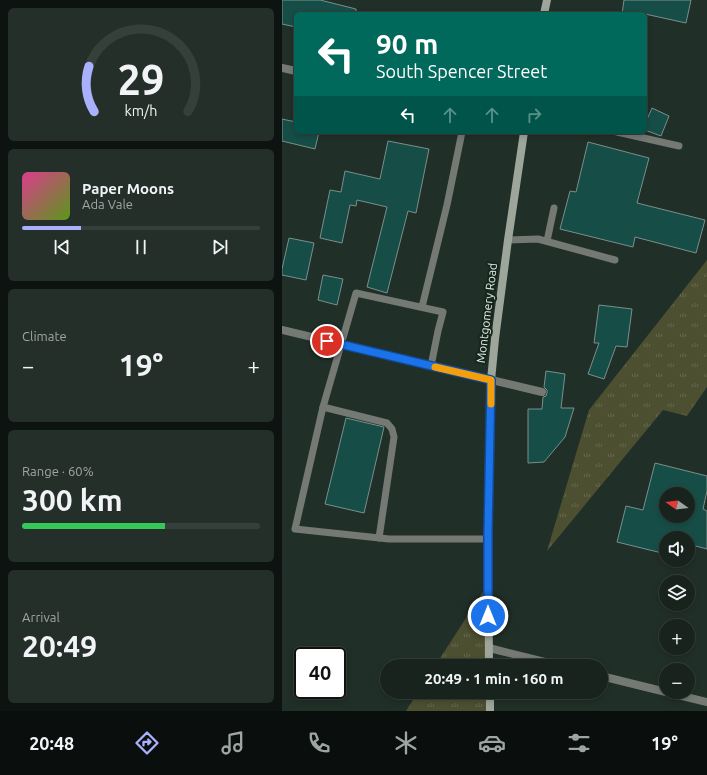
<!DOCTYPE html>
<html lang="en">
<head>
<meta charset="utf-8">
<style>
  body { margin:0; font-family:Ubuntu,sans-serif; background:#252f2a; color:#f1f3f6; height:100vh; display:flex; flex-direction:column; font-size:15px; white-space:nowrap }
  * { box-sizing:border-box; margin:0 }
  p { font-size:13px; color:#9fa4a4 }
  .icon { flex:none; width:22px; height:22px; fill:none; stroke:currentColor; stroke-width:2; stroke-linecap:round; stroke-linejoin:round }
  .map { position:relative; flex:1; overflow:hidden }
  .details { display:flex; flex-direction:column; gap:8px; padding:8px; background:#0d1310; width:282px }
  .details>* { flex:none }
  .guide { position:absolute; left:12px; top:12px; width:353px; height:122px; border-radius:6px; box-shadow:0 2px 6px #0003,0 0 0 1px #36403b; background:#00695c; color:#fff; overflow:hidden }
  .needle { width:26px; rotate:284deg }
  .fabs { position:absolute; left:377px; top:487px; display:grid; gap:8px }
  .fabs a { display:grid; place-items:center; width:36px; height:36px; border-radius:50%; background:#18231d; box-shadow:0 2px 6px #0003,0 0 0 1px #36403b; font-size:20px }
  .speed { position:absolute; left:12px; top:647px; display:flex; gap:8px; font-size:20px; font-weight:700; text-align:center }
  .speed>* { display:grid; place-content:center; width:52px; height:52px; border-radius:50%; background:#18231d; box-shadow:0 2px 6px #0003,0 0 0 1px #36403b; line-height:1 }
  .speed .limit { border:2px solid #111; border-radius:6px; background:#fff; color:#111 }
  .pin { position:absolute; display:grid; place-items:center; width:34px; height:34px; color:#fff; margin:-17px; border:2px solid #fff; border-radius:50%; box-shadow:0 1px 4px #0007 }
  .me { position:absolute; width:44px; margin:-22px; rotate:0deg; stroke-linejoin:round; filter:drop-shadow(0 0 3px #0008) }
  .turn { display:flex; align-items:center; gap:14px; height:84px; padding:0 16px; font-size:18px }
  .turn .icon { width:52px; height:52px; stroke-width:2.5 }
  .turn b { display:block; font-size:28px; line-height:34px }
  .lanes { display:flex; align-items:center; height:38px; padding:0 16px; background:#0003; justify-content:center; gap:20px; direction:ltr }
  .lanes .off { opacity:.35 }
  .big { font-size:30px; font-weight:600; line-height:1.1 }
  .details .widget { flex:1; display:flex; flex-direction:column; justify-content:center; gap:6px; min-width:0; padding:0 14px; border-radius:6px; background:#252f2a }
  .details .dial { align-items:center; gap:0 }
  .dial svg { height:104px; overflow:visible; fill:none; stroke:#36403b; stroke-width:7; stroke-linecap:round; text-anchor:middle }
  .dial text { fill:#f1f3f6; stroke:none }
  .song { display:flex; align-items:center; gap:12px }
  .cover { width:48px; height:48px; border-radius:6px; background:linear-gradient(135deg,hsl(330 70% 55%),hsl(90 70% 35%)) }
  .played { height:4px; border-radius:2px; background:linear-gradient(90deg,#a9b0fc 25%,#36403b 25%) }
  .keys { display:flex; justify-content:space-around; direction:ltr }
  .heat { display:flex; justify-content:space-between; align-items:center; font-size:22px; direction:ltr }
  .charge { height:6px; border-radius:3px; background:linear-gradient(90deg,#34c759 60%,#36403b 0) }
  .trip { position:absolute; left:98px; top:659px; width:228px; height:40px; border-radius:20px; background:#18231d; box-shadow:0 2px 6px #0003,0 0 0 1px #36403b; font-weight:600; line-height:40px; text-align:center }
  .dock { display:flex; height:64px; justify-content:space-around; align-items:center; background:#0a0e0c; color:#9fa4a4 }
  .dock .icon { width:28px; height:28px }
  .dock .active { color:#a9b0fc }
  .dock b { font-size:18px; color:#f1f3f6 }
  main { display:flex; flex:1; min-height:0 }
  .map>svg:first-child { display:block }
  .grass { fill:url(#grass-tufts) }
  .building { fill:#164e47; stroke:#7a8f8c; fill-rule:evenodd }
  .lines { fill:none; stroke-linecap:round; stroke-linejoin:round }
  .lane { stroke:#757973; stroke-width:7 }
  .street { stroke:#757973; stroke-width:8 }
  .secondary { stroke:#9ea69b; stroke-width:8 }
  .route-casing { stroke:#114b97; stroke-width:10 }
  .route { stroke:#1a73e8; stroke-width:7 }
  .slow { stroke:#f59e0b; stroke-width:7 }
  .labels { text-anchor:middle; stroke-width:4; stroke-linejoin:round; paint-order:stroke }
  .street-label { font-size:12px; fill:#e4eee8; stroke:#17261d }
</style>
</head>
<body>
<main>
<section class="details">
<div class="widget dial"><svg viewBox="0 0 100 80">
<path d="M14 69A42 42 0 1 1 86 69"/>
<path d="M14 69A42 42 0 0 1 10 34" stroke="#a9b0fc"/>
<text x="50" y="56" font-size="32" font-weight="700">29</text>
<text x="50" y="72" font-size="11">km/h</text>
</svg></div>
<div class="widget">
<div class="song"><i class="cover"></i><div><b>Paper Moons</b><p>Ada Vale</p></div></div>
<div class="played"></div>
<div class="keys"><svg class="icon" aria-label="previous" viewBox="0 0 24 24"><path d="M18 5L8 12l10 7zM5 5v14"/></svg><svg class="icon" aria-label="pause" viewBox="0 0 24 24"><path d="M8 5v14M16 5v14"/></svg><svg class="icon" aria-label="next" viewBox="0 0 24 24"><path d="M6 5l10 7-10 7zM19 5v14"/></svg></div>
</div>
<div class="widget"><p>Climate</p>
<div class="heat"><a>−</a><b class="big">19°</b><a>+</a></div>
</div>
<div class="widget"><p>Range · 60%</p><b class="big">300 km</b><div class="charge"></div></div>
<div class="widget"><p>Arrival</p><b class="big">20:49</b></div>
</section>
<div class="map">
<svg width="425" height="711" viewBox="0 0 425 711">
  <defs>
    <pattern id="grass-tufts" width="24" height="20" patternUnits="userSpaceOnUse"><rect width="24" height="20" fill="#4d4f31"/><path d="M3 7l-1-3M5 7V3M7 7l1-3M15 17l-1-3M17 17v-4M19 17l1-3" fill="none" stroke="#66694f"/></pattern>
  </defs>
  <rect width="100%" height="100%" fill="#202f27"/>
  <g class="grass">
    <polygon points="425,260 425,387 405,416 381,410 265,551 307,410"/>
    <polygon points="206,584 208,666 153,666"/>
    <polygon points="136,692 208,692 208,711 124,711"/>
  </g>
  <g class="building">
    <polygon points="0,0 38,0 74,9 74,14 14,14 14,27 0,24"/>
    <polygon points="342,0 409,0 404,23 363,14 340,14"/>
    <polygon points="370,108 387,116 379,136 363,130 363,124"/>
    <polygon points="0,119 14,122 14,132 37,132 33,149 0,141"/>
    <polygon points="106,141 147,149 134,213 126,211 105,293 85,287 105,207 75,200 74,206 68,205 60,243 38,238 48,190 59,192 63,171 98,179"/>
    <polygon points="306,142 367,158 355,203 423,220 414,253 353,237 351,247 278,229 288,191 294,192"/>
    <polygon points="7,238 32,243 24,280 0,275 0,269"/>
    <polygon points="41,275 61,279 55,305 36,300"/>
    <polygon points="317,305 350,309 345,347 334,346 322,379 306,374 317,343 312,343"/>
    <polygon points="264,371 283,374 279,408 292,408 283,437 262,462 246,463 246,409 260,409 261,397 264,396 265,393 265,390 262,387"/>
    <polygon points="64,418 102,427 82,513 43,504"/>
    <path d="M373,463L425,476V491L421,509L425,511V549L406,544V538H384V554L335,542L344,506L361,510ZM384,494H406V516H384Z"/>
  </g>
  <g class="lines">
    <g class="lane">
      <polyline points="335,132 397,146"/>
      <polyline points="226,240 256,239 333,260"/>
      <polyline points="265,241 272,208"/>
      <polyline points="140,307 165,205 180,132"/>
      <polyline points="149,366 156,331 161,312 74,293 41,407 13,529 107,539 206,539"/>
      <polyline points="41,407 105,423 110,429 112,437 97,538"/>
    </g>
    <g class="street">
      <polyline points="0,68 14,71"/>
      <polyline points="0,330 260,392"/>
      <polyline points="207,648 279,666"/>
      <polyline points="319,676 384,692"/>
      <polyline points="384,692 425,702"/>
    </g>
    <g class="secondary">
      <polyline points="262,14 265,0"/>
      <polyline points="207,666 206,533 209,380 213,339 226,240 242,132"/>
      <polyline points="208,692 208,711"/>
    </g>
  </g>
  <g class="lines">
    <defs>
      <polyline id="route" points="45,341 209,380 206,533 206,616"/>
    </defs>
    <use href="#route" class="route-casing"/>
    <use href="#route" class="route"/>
    <polyline class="slow" points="153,367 209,380 209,404"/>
  </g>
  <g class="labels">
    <g class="street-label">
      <text transform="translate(205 313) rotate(-83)" y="4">Montgomery Road</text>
    </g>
  </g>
</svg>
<div class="fabs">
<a><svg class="needle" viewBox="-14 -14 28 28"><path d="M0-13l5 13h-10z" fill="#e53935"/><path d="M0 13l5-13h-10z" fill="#9fa4a4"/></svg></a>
<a><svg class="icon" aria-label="sound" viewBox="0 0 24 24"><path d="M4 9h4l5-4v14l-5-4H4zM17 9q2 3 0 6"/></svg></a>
<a><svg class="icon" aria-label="layers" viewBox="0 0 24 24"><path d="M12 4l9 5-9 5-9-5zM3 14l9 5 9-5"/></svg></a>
<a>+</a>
<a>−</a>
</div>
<div class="speed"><div class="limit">40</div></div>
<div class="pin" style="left:45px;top:341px;background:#d93025"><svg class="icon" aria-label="arrive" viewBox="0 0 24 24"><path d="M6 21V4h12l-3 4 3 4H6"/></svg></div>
<svg class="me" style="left:206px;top:616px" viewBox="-20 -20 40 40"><circle r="17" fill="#1a73e8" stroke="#fff" stroke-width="3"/><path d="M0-11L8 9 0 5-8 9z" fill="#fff"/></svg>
<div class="trip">20:49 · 1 min · 160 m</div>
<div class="guide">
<div class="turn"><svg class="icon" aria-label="left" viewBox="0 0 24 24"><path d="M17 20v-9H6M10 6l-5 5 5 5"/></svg><div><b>90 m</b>South Spencer Street</div></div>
<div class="lanes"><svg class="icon" aria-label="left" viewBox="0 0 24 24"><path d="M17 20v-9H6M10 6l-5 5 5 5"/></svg><svg class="icon off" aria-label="ahead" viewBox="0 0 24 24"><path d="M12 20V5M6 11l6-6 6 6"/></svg><svg class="icon off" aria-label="ahead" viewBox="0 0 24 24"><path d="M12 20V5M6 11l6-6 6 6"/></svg><svg class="icon off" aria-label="right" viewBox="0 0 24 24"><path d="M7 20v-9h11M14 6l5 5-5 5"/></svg></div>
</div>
</div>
</main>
<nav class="dock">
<b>20:48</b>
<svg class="icon active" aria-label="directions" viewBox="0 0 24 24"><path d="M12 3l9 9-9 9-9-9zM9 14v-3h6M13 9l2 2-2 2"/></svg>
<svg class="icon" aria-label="music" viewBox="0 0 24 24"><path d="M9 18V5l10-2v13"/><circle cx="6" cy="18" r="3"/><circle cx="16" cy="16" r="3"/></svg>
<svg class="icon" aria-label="phone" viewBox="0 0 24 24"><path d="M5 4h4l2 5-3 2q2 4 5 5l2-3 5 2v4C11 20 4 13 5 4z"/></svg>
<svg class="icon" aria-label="climate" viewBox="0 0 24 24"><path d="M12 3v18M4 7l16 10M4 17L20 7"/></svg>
<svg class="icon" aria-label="car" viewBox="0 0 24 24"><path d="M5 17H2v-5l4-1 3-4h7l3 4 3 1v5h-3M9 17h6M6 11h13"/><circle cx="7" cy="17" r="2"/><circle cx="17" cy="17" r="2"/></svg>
<svg class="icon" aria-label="filters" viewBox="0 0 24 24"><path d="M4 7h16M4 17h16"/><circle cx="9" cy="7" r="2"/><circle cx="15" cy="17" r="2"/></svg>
<b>19°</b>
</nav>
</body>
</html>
